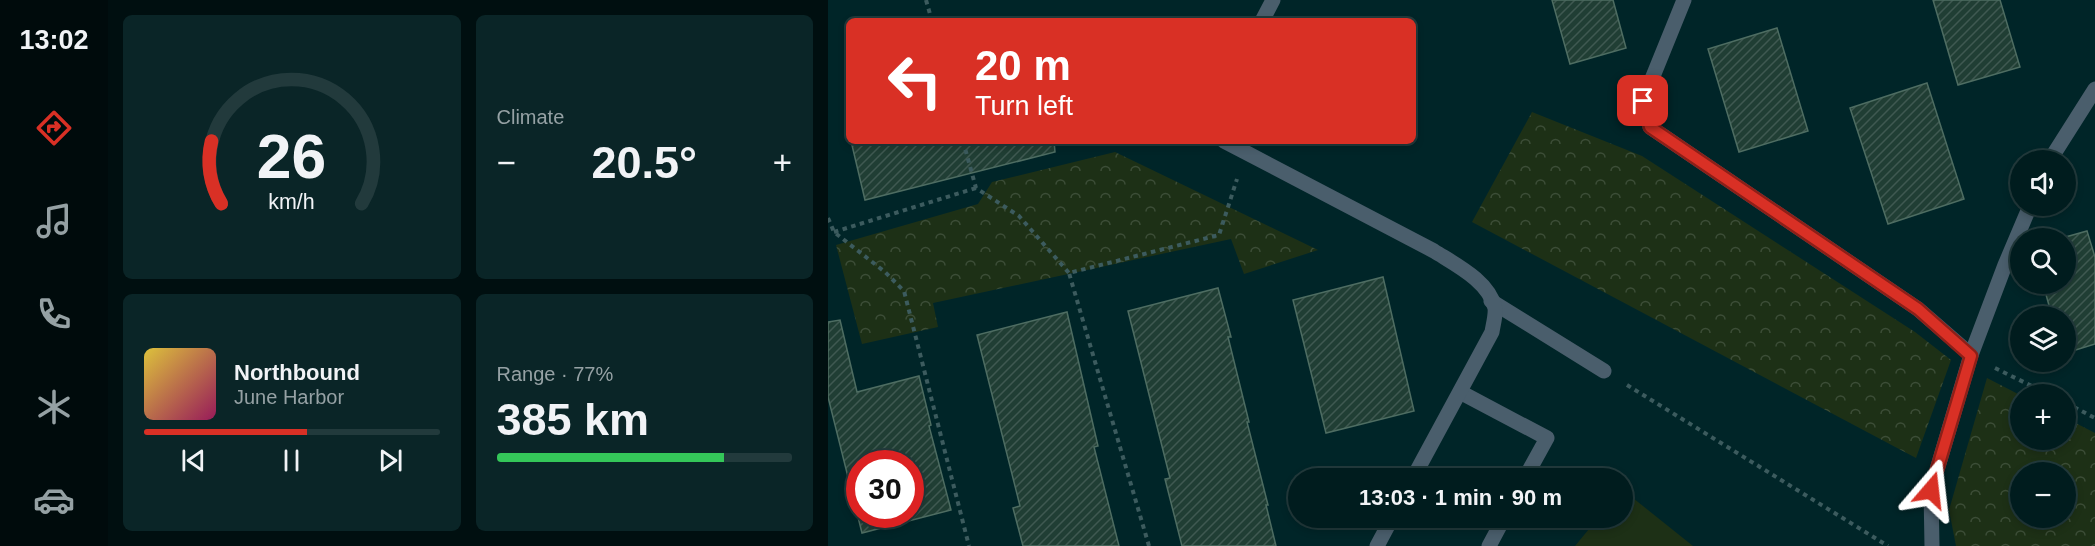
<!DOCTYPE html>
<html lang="en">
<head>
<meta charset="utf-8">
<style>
  body { margin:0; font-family:Helvetica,sans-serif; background:#0a2527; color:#f1f3f6; height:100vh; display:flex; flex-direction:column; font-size:22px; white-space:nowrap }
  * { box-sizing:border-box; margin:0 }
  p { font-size:20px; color:#95a1a4 }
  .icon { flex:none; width:33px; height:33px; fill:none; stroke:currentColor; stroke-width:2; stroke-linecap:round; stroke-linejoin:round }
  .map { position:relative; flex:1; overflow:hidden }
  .side { display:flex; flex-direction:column; gap:15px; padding:15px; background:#000f10; width:720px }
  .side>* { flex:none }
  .guide { position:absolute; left:18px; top:18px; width:570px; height:126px; border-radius:9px; box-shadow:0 3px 9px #0003,0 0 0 2px #223a3c; background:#d93025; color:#fff; overflow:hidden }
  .controls { position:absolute; left:1182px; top:150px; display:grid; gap:12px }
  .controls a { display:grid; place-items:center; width:66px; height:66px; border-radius:50%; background:#001c1e; box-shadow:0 3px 9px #0003,0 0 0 2px #223a3c; font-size:30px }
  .speed { position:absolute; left:18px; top:450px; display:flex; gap:12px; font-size:30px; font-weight:700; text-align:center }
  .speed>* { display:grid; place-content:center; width:78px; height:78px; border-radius:50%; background:#001c1e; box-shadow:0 3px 9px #0003,0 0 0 2px #223a3c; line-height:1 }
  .speed .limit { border:9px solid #d22; background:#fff; color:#111 }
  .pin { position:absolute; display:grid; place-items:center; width:51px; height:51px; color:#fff; margin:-26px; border-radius:12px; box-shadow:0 3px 9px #0006 }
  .me { position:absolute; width:66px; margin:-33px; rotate:17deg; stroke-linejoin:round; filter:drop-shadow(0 0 4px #0008) }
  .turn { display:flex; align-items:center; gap:21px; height:126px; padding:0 30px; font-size:27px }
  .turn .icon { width:78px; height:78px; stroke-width:2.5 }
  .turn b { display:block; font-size:42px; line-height:51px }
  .big { font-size:45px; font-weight:700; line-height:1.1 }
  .side .tile { flex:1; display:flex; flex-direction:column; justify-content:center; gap:9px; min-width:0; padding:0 21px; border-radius:9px; background:#0a2527 }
  .side .dial { align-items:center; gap:0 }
  .dial svg { height:156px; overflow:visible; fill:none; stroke:#223a3c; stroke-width:7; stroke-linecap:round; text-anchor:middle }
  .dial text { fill:#f1f3f6; stroke:none }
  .song { display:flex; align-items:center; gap:18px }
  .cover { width:72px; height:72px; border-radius:9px; background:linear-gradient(135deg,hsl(50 70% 55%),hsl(330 70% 35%)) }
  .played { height:6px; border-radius:3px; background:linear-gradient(90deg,#d93025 55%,#223a3c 55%) }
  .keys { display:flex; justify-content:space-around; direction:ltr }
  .heat { display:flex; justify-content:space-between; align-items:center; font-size:33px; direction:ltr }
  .charge { height:9px; border-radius:4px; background:linear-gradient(90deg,#34c759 77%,#223a3c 0) }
  .side .tiles { flex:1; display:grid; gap:15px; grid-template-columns:repeat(2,1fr) }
  .trip { position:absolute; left:460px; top:468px; width:345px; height:60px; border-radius:30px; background:#001c1e; box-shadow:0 3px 9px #0003,0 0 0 2px #223a3c; font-weight:700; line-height:60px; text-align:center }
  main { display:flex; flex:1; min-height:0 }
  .dock { display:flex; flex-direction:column; width:108px; justify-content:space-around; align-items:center; background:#000b0c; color:#95a1a4 }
  .dock .icon { width:42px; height:42px }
  .dock .on { color:#d93025 }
  .dock b { font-size:27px; color:#f1f3f6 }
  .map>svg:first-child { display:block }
  .park { fill:url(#park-crowns); fill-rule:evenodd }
  .pitch { fill:#1d3016 }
  .building { fill:url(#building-hatch); stroke:#4e6d62; stroke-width:1.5; fill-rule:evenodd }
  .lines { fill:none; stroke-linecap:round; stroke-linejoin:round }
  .path { stroke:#3c5b5e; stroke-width:4; stroke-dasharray:4.5 4.5; stroke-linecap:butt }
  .service { stroke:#4a5e6c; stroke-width:15 }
  .minor { stroke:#4a5e6c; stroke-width:15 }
  .route-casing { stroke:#8d1f18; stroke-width:15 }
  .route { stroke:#d93025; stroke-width:10 }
</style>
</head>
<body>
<main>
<nav class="dock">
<b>13:02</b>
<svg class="icon on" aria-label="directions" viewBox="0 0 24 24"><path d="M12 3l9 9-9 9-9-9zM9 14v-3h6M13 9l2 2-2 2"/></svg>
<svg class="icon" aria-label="music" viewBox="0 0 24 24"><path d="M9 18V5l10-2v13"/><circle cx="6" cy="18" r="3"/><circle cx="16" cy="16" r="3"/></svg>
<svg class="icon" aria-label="phone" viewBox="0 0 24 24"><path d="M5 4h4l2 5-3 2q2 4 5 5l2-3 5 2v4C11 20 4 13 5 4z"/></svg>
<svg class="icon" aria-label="climate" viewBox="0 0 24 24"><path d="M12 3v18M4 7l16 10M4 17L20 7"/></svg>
<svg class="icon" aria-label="car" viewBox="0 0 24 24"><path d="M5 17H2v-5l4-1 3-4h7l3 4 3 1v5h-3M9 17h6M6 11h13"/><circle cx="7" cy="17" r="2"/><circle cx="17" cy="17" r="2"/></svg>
</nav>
<section class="side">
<div class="tiles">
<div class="tile dial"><svg viewBox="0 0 100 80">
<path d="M14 69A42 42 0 1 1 86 69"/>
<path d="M14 69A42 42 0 0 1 9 37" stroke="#d93025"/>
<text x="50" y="56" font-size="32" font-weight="700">26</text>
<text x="50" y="72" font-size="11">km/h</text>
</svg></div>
<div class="tile"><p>Climate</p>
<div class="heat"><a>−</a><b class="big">20.5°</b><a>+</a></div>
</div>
<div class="tile">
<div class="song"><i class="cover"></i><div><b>Northbound</b><p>June Harbor</p></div></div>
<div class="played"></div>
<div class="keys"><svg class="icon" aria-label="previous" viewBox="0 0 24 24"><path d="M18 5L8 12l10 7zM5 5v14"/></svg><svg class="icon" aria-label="pause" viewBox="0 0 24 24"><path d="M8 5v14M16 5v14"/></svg><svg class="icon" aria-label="next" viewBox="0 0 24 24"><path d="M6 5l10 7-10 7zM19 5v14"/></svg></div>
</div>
<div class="tile"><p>Range · 77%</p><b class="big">385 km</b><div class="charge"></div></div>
</div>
</section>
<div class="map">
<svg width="1267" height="546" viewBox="0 0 1267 546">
  <defs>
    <pattern id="park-crowns" width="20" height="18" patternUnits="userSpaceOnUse" patternTransform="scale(1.5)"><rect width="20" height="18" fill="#1d3016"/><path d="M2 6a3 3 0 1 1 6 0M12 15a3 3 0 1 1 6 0" fill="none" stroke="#3c4d37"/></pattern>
    <pattern id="building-hatch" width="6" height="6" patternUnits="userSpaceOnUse" patternTransform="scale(1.5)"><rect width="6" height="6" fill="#203e34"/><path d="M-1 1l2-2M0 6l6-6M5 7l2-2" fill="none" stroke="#3f5951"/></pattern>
  </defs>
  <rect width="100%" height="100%" fill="#002528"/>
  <g class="park">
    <polygon points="704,112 814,156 1087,332 1123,360 1088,458 644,222"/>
    <polygon points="287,152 490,250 416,274 403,239 105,303 110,327 34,344 8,245 150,204 164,182"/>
    <path d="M1159,378L1192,395V440H1238V418L1267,433V546H1128L1121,510ZM1192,472H1238V518H1192Z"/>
  </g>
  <polygon class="pitch" points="795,490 865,546 747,546 770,518 795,518"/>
  <g class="building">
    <polygon points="724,0 785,0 798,48 742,64"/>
    <polygon points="1105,0 1172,0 1192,67 1130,85"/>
    <polygon points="949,28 980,131 911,152 880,49"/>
    <polygon points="1099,83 1136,199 1060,224 1022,108"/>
    <polygon points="23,141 226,141 227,152 37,200"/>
    <polygon points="1259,231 1267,257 1267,344 1238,353 1238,316 1224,316 1215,284 1238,284 1238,238 1234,238"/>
    <polygon points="555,277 586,411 498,433 465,300"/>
    <polygon points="390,288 403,337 400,337 421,422 419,422 440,505 438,505 448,546 354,546 337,479 342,478 300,311"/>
    <polygon points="239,312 270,446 266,447 291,546 195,546 185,508 192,506 149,335"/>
    <path d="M12,320L29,392L91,376L103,425L101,426L123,510L34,533L0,397V322ZM32,464H82V514H32Z"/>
  </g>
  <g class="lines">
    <g class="path">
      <polyline points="98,0 104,21"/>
      <polyline points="135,141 148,188 191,216 241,273"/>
      <polyline points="0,218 6,232 57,272 76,291 141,546"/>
      <polyline points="6,232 148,188"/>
      <polyline points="1167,368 1220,394"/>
      <polyline points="799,385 1060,546"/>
      <polyline points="1238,403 1267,418"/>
      <polyline points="321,546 241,273 391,235 409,179"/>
    </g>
    <g class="service">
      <polyline points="434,21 445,0"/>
      <polyline points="1222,160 1267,89"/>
      <polyline points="663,301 776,371"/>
      <polyline points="1143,355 1177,265 1202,206"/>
      <polyline points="632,392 719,438 697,478"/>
      <polyline points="661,546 676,518"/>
    </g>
    <g class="minor">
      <polyline points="856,0 815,101 822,127 1090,309 1143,355 1103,490 1104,546"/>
      <path d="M396,141L606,251C628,265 661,281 667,308C668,315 665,325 664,332L585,478"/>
      <polyline points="549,546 564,518"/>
    </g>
  </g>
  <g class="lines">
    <defs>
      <polyline id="route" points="815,101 822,127 1090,309 1143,356 1103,490"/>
    </defs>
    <use href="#route" class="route-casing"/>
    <use href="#route" class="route"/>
  </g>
</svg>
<div class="controls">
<a><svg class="icon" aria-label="sound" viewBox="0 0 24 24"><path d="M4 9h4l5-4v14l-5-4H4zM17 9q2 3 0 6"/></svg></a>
<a><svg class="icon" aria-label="search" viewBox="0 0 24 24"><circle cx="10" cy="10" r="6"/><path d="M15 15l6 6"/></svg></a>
<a><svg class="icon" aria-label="layers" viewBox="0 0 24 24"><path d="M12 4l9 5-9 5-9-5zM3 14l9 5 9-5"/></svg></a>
<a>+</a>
<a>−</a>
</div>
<div class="speed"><div class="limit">30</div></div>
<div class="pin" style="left:815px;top:101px;background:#d93025"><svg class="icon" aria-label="arrive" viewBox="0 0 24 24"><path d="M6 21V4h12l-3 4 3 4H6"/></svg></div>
<svg class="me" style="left:1103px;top:490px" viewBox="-20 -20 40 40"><path d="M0-17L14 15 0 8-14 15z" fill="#d93025" stroke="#fff" stroke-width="4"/></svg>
<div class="trip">13:03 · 1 min · 90 m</div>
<div class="guide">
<div class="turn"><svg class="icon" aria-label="left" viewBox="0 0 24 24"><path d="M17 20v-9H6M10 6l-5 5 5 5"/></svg><div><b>20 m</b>Turn left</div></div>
</div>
</div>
</main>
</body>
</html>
